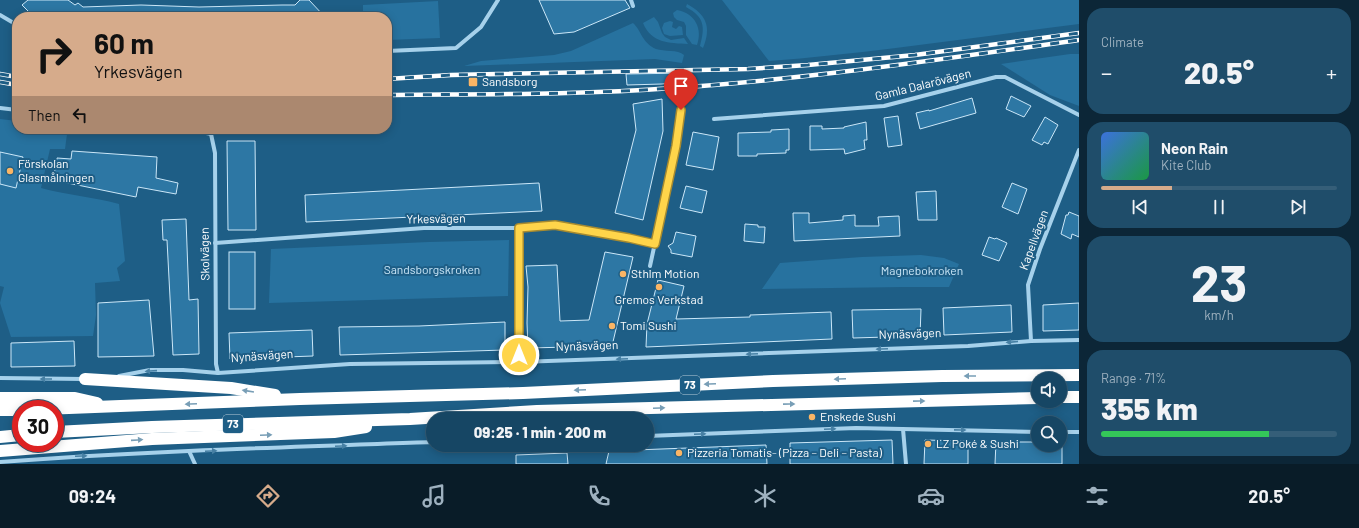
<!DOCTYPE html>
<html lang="en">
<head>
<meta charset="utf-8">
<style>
  body { margin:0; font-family:Barlow,sans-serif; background:#1f4d6a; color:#f1f3f6; height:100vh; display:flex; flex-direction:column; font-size:15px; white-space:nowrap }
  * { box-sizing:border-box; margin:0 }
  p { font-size:13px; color:#9eb1bf }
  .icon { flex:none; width:22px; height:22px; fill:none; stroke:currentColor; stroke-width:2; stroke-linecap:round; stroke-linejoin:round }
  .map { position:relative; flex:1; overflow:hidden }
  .details { display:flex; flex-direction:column; gap:8px; padding:8px; background:#0c2637; width:280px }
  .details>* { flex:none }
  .banner { position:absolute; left:12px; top:12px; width:380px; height:122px; border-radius:16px; box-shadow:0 2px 10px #0003,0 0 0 1px #355e78; background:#d6ab8b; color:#111; overflow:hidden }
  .controls { position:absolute; left:1031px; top:372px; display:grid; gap:8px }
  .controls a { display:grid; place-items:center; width:36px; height:36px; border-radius:50%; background:#164664; box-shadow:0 2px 10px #0003,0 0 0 1px #355e78; font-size:20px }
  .speed { position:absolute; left:12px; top:400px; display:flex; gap:8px; font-size:20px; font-weight:700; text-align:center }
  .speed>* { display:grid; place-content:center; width:52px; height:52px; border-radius:50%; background:#164664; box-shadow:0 2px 10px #0003,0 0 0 1px #355e78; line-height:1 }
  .speed .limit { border:6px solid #d22; background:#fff; color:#111 }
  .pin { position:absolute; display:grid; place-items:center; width:34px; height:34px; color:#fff; margin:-41px -17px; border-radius:50% 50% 50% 0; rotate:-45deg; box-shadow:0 0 4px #0007 }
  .pin .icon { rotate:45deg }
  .me { position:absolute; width:44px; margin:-22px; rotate:0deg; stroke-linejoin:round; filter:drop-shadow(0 0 3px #0008) }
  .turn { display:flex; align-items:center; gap:14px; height:84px; padding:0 16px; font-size:18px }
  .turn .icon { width:52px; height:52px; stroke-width:2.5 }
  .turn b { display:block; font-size:28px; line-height:34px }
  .then { display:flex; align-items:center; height:38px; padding:0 16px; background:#0003; gap:8px; font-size:15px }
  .big { font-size:30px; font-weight:800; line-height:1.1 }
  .details .widget { flex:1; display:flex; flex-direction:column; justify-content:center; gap:6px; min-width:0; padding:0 14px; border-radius:16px; background:#1f4d6a }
  .details .dial { align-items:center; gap:0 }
  .dial b { font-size:52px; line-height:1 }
  .song { display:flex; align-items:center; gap:12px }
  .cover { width:48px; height:48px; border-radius:6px; background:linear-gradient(135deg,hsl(220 70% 55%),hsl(140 70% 35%)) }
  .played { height:4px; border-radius:2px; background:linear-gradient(90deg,#d6ab8b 30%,#355e78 30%) }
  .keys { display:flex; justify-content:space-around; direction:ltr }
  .heat { display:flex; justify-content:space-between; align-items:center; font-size:22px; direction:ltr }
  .charge { height:6px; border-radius:3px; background:linear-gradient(90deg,#34c759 71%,#355e78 0) }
  .trip { position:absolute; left:426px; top:412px; width:228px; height:40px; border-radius:20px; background:#164664; box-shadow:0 2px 10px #0003,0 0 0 1px #355e78; font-weight:800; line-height:40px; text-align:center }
  .menu { display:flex; height:64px; justify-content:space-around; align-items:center; background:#091c28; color:#9eb1bf }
  .menu .icon { width:28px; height:28px }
  .menu .active { color:#d6ab8b }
  .menu b { font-size:18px; color:#f1f3f6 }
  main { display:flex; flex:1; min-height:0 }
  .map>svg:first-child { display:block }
  .green { fill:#27729f }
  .building { fill:#2d77a4; stroke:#cbe7f8 }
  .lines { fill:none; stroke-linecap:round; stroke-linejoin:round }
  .street { stroke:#a6d1eb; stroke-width:4 }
  .highway { stroke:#fff; stroke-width:12 }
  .rail-casing { stroke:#fff; stroke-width:4.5 }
  .rail { stroke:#1e5e86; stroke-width:3; stroke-dasharray:9; stroke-linecap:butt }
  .oneway { fill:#4780a4 }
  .oneway2 { fill:#789eb6 }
  .route-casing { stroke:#a68a30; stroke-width:10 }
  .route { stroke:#ffd54a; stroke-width:7 }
  .poi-dot { fill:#fab565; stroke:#1e5e86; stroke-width:1.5 }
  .labels { text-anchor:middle; stroke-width:4; stroke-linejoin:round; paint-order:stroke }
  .shield { fill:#1e5e86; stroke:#bccfdb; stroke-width:1 }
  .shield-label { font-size:11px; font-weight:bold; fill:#fff }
  .poi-label { font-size:12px; fill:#fff; stroke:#1e5e86; text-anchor:start }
  .street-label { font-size:12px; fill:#fff; stroke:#1e5e86 }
  .park-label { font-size:12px; fill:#cbe7f8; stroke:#1e5e86 }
</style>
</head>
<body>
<main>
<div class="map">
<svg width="1079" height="464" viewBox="0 0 1079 464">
  <rect width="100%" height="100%" fill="#1e5e86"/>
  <g class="green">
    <path d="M722,0H1079V24C976,37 873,53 769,61Z"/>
    <polygon points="438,1 440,38 387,40 387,17 363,17 363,5"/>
    <path d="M687,4C706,14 712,27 703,48L700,46C705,27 705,17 686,7Z"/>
    <path d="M677,10C695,13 703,29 697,45L692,44L686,35V26L684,22L677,20L674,17L673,13Z"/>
    <path d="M654,17L658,22L662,33L665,37L671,40L684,38L688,44C669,43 651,43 643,23Z"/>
    <polygon points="670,21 673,22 672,27 676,29 679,26 682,27 683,35 670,36 664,34 662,28 664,23"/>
    <path d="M633,23C642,31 641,42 656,49C664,52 678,49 684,55L682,63L655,59L464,66L481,61L554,55L571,51Z"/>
    <polygon points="1070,54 1079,54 1079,106 1050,95 1001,64"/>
    <path d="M0,119L17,121V129H64L67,134L65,149H50L41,188C67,195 93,197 119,204L125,261L117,268L120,281L95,283L96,315L93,336L11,337L0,303L4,287L0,286Z"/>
    <polygon points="509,240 508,296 269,303 271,249 429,242"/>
    <polygon points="921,255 944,258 959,264 949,287 903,287 762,289 780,263 862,257"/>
  </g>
  <g class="building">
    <polygon points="28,0 68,0 75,5 78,3 83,7 141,5 199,7 282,5 295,5 300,0 309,0 325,17 34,17 22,5"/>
    <polygon points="539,0 625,0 630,8 574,32 554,34"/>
    <polygon points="687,73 688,81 662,84 627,85 626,74"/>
    <polygon points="1011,96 1031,106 1024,117 1006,109"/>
    <polygon points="972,98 976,113 920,129 916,113 929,110 929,111"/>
    <polygon points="662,99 663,131 643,220 615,213 636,130 633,104"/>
    <polygon points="898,116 902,145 888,147 884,118"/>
    <polygon points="1045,117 1058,125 1048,144 1044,142 1042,145 1032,140"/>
    <polygon points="866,122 867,140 864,140 865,149 845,154 844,149 810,150 810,126 822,126 822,129 844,128 844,127"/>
    <polygon points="789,129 789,150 786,150 786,153 757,154 757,156 738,156 738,133 771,132 771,130"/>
    <polygon points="693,132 719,137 713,170 686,165"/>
    <polygon points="227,141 255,141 256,230 228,230"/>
    <polygon points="72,151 157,157 156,178 178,183 176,194 138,187 136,197 53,180 57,158 71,159"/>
    <polygon points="0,152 23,157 16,188 0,184"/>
    <polygon points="539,183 542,211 306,222 305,195"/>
    <polygon points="1012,183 1027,189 1018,214 1002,207"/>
    <polygon points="686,186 707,191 702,213 680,208"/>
    <polygon points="936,191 937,220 918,220 916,192"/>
    <polygon points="1069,212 1079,216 1079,237 1072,234 1071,239 1061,234 1066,215 1068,215"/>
    <polygon points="793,213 809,213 809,223 843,220 843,216 855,215 855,226 879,226 878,217 899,216 900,236 794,241"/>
    <polygon points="186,219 189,300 198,299 199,354 173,355 167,240 163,240 162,220"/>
    <polygon points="745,224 758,225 758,227 765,227 764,243 744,241"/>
    <polygon points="676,232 696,236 692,257 671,253 671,250 668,246 673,243"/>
    <polygon points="989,237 995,239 996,238 1007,243 999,261 982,255"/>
    <rect x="229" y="252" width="26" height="57"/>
    <polygon points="605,252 633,257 612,346 528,348 527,323 528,287 526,266 557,265 560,321 589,320"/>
    <polygon points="658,280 684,286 676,319 750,317 750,315 831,312 832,339 646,347 647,324"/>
    <polygon points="149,300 154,356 98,357 98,303"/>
    <polygon points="1079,303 1079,330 1043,331 1043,305"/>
    <polygon points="1011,305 1012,332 944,335 943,308"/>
    <polygon points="921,309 920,336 853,338 852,310"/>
    <polygon points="505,322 505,350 340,355 339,327 419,326"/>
    <polygon points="312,330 313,356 230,359 229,333"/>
    <polygon points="74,341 75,366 11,367 11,343"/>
    <polygon points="892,440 893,464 790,464 790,443"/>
    <polygon points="925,440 968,441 968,464 924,464"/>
    <polygon points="996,442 1038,442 1038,445 1062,445 1062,464 995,464"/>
    <polygon points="766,445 767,464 606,464 609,451"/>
    <polygon points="567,453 568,464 516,464 516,455"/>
  </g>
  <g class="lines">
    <g class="street">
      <polyline points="631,0 633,6"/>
      <polyline points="0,15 17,25"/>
      <polyline points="387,51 456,48 481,27 498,0"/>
      <polyline points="0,108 17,110"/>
      <polyline points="714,119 884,106 996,77 1005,77 1079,115"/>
      <polyline points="184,129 197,131 211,134 215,153 216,364 218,373"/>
      <polyline points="519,228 520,362"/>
      <polyline points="215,243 424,228 519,228 555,225 629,238 655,244"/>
      <polyline points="650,266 676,146 681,110"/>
      <polyline points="1031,341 1028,285 1040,249 1079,150"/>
      <polyline points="119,376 150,370 183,370 218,373 350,364 520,362 968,346 1031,341 1079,340"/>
      <polyline points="0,378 84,379"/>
      <polyline points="903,429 906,464"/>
      <polyline points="1060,432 1079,432"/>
      <polyline points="647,436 856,428 1038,432"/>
      <polyline points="189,451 195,464"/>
      <path d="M0,462C144,451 289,447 433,442"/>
    </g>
    <g class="highway">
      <polyline points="85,379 231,388 275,395"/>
      <polyline points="1060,397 1079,397"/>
      <polyline points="0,398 75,398 97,403"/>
      <polyline points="43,409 300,399 523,393 773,381 942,376 1079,375"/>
      <polyline points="0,410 21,410"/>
      <polyline points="55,432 152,427 410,419 537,411 1038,398"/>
      <polyline points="0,437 21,435"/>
      <polyline points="0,451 152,439 334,432 366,427"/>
    </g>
    <defs>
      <g id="rail">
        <polyline points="0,74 17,77"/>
        <polyline points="387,79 451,75 748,69 808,65 915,55 1079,33"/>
        <polyline points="0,82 17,85"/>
        <path d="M387,95C482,94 578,95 673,88C809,79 944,59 1079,40"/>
      </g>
    </defs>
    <use href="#rail" class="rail-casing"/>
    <use href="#rail" class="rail"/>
  </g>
  <defs><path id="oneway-solid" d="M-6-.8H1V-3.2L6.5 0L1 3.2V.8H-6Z"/></defs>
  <g class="oneway">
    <use href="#oneway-solid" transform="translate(1012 342) rotate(175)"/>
    <use href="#oneway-solid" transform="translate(882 349) rotate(178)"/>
    <use href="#oneway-solid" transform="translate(752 354) rotate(178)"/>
    <use href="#oneway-solid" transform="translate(622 359) rotate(178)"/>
    <use href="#oneway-solid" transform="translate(151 371) rotate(176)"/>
    <use href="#oneway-solid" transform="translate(46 379) rotate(-180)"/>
    <use href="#oneway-solid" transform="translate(830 429) rotate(-2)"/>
    <use href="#oneway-solid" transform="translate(960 430) rotate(1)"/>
    <use href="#oneway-solid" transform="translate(700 434) rotate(-2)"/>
    <use href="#oneway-solid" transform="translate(341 446) rotate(-3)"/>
    <use href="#oneway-solid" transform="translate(211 451) rotate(-2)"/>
    <use href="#oneway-solid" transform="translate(81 456) rotate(-3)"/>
  </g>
  <g class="oneway2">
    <use href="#oneway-solid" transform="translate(970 376) rotate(180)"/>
    <use href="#oneway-solid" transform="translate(840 379) rotate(178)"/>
    <use href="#oneway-solid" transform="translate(710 384) rotate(178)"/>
    <use href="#oneway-solid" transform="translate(580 390) rotate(177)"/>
    <use href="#oneway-solid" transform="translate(248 391) rotate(-171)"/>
    <use href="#oneway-solid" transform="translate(919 401) rotate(-1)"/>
    <use href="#oneway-solid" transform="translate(191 404) rotate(178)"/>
    <use href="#oneway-solid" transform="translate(789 404) rotate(-1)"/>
    <use href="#oneway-solid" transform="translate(659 408) rotate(-2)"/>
    <use href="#oneway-solid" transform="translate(266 435) rotate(-2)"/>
    <use href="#oneway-solid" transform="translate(137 440) rotate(-4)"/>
  </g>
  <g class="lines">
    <defs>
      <polyline id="route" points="519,355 519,228 555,225 629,238 655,244 676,146 681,110"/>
    </defs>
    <use href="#route" class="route-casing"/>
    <use href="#route" class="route"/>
  </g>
  <g class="poi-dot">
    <rect x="468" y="77" width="10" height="10" rx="2"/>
    <circle cx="10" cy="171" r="4"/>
    <circle cx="623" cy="274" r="4"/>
    <circle cx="659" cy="287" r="4"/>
    <circle cx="612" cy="326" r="4"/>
    <circle cx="812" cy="417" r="4"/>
    <circle cx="928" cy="444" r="4"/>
    <circle cx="679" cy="453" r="4"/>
  </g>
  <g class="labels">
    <g class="shield">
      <rect x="680" y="376" width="20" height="18" rx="3"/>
      <rect x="223" y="415" width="20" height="18" rx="3"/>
    </g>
    <g class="shield-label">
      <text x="690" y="389">73</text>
      <text x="233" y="428">73</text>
    </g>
    <g class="poi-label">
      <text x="482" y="86">Sandsborg</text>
      <text x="18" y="168">Förskolan<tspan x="18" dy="14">Glasmålningen</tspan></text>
      <text x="631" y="278">Sthlm Motion</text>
      <text x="659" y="304" text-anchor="middle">Gremos Verkstad</text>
      <text x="620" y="330">Tomi Sushi</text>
      <text x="820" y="421">Enskede Sushi</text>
      <text x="936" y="448">LZ Poké &amp; Sushi</text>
      <text x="687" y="457">Pizzeria Tomatis- (Pizza – Deli – Pasta)</text>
    </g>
    <g class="street-label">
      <text transform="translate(923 85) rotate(-14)" y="4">Gamla Dalarövägen</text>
      <text transform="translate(436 219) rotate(-1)" y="4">Yrkesvägen</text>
      <text transform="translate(1034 240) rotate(-70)" y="4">Kapellvägen</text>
      <text transform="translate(205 254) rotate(-91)" y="4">Skolvägen</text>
      <text transform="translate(910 334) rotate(-2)" y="4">Nynäsvägen</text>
      <text transform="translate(587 346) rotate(-2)" y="4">Nynäsvägen</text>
      <text transform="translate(262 356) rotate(-4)" y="4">Nynäsvägen</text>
    </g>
    <g class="park-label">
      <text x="432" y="274">Sandsborgskroken</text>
      <text x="922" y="275">Magnebokroken</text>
    </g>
  </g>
</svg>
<div class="controls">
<a><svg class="icon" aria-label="sound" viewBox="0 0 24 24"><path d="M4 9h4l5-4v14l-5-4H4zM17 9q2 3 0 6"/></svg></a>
<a><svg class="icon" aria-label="search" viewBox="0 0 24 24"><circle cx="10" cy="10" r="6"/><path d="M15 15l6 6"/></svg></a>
</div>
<div class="speed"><div class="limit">30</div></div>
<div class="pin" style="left:681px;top:110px;background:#d93025"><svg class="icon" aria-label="arrive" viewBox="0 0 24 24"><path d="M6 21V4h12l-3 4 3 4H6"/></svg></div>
<svg class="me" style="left:519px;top:355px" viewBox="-20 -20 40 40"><circle r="17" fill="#ffd54a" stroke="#fff" stroke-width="3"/><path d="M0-11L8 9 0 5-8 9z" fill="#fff"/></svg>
<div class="trip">09:25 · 1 min · 200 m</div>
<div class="banner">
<div class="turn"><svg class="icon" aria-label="right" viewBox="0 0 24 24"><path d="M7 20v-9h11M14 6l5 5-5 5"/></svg><div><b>60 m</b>Yrkesvägen</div></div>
<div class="then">Then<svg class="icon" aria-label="left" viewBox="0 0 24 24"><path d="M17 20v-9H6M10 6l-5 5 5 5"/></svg></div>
</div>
</div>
<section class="details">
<div class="widget"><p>Climate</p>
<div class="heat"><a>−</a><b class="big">20.5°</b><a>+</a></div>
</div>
<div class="widget">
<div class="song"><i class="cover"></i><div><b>Neon Rain</b><p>Kite Club</p></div></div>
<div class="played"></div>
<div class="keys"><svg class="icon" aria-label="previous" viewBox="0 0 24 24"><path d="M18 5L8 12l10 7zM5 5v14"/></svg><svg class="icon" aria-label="pause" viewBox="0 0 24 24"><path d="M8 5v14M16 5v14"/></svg><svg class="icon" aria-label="next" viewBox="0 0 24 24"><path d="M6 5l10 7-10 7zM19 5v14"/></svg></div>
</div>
<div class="widget dial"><b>23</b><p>km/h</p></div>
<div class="widget"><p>Range · 71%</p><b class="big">355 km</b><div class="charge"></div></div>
</section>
</main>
<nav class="menu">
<b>09:24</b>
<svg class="icon active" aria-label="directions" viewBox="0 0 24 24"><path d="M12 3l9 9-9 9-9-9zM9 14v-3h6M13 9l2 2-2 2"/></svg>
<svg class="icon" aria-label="music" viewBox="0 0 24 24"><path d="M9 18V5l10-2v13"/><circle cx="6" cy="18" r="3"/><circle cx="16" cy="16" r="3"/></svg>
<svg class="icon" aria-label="phone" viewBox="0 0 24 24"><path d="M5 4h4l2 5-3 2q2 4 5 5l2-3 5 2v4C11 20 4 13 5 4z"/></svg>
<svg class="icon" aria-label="climate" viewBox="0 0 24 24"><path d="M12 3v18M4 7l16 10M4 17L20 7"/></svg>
<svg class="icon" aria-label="car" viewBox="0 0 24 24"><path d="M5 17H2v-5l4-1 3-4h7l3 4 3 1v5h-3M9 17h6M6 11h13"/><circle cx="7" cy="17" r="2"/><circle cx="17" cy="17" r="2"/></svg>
<svg class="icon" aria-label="filters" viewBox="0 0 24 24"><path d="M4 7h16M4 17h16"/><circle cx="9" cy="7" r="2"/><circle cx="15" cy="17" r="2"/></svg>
<b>20.5°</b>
</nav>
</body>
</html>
